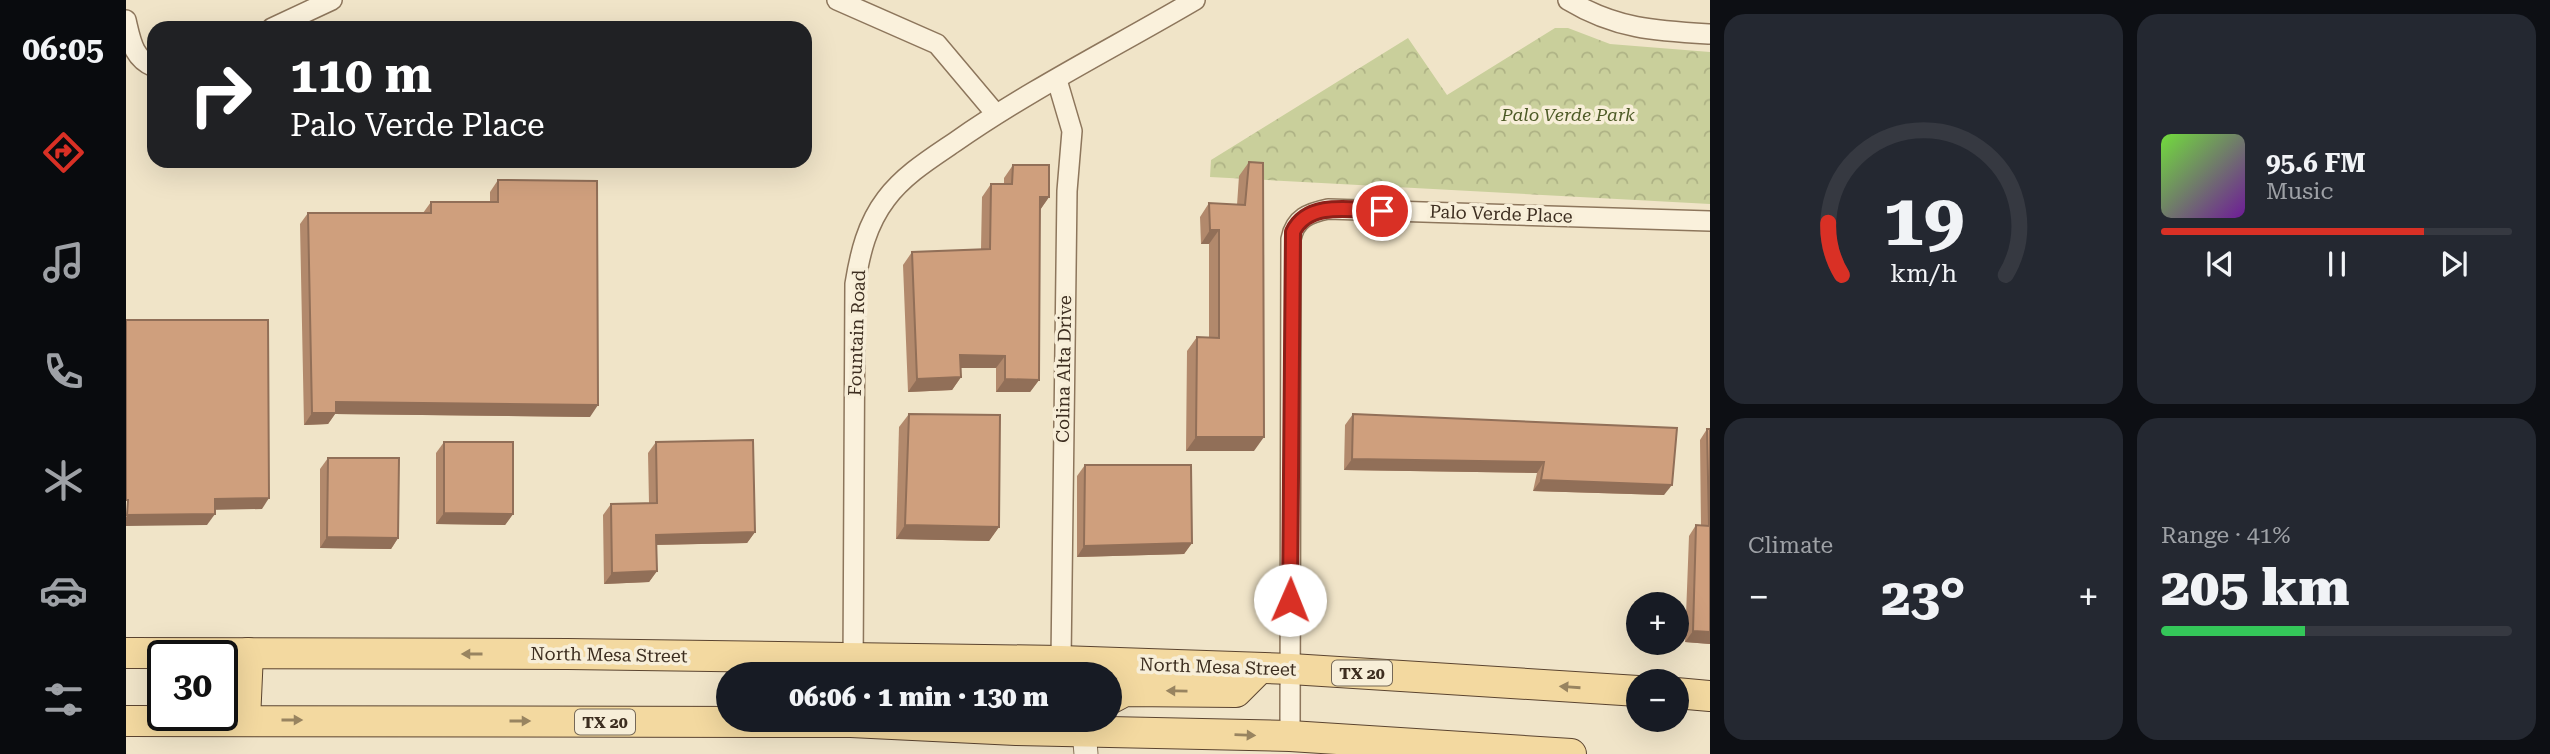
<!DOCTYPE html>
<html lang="en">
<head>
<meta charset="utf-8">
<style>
  body { margin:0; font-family:"Roboto Serif",serif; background:#242831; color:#f1f3f6; height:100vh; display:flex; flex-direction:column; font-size:26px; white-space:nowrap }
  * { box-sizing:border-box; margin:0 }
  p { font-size:23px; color:#9ea1a6 }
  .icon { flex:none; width:38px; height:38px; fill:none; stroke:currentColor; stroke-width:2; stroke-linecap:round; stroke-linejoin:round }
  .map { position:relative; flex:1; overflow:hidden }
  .drawer { display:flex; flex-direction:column; gap:14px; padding:14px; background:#0d0f14; width:840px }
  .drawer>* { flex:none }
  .top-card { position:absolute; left:21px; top:21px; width:665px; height:147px; border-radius:21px; box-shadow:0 7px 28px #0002; background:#202124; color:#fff; overflow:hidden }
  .buttons { position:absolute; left:1500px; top:592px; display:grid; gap:14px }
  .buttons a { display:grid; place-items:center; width:63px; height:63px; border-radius:50%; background:#171b24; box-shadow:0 7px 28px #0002; font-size:35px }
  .speed { position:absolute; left:21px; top:640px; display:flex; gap:14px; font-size:35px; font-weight:700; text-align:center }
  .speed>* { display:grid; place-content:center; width:91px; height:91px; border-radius:50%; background:#171b24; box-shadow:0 7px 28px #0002; line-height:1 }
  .speed .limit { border:4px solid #111; border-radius:10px; background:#fff; color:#111 }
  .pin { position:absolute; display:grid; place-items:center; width:60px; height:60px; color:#fff; margin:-30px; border:4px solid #fff; border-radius:50%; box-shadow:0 2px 7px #0007 }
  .me { position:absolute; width:77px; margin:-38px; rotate:1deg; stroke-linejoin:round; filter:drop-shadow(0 0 5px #0008) }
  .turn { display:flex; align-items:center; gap:24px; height:147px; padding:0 28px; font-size:32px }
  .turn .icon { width:91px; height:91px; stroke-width:2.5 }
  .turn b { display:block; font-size:49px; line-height:60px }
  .big { font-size:52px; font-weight:800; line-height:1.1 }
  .drawer .tile { flex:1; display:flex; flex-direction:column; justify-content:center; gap:10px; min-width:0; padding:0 24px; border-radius:21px; background:#242831 }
  .drawer .dial { align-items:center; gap:0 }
  .dial svg { height:182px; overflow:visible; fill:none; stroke:#363941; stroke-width:7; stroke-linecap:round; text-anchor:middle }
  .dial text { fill:#f1f3f6; stroke:none }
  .song { display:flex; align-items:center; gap:21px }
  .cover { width:84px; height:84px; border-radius:10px; background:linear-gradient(135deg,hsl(100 70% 55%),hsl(280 70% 35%)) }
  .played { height:7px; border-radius:4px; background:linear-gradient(90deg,#d93025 75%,#363941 75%) }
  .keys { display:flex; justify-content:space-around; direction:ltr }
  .heat { display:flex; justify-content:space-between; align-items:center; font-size:38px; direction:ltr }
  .charge { height:10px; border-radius:5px; background:linear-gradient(90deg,#34c759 41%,#363941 0) }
  .drawer .tiles { flex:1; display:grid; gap:14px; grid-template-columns:repeat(2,1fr) }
  .trip { position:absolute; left:590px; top:662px; width:406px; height:70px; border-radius:35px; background:#171b24; box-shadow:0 7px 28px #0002; font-weight:800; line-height:70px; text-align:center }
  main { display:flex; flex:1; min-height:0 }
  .menu { display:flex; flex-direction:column; width:126px; justify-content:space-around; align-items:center; background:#090b0e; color:#9ea1a6 }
  .menu .icon { width:49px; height:49px }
  .menu .selected { color:#d93025 }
  .menu b { font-size:32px; color:#f1f3f6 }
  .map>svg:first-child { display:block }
  .park { fill:url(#park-crowns) }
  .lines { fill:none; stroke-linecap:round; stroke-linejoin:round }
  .minor-casing { stroke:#8d765c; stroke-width:22 }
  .tertiary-casing { stroke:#8d765c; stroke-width:25 }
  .primary-casing { stroke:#5b4430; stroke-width:32 }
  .minor { stroke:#faf1dc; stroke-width:19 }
  .tertiary { stroke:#faf1dc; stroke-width:23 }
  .primary { stroke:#f3d9a0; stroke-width:30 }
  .wall { fill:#b2896c }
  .shaded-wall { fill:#916f58 }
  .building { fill:#cf9f7d; stroke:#916f58; stroke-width:2 }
  .oneway { fill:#988460 }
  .route-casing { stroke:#8d1f18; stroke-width:18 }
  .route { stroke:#d93025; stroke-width:12 }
  .labels { text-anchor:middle; stroke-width:7; stroke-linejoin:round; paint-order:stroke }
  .shield { fill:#f7eed8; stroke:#756857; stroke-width:2 }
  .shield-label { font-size:16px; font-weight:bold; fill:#3d2e20 }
  .park-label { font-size:18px; font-style:italic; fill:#4d5a26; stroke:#f7eed8 }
  .street-label { font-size:18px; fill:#3d2e20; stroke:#f7eed8 }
</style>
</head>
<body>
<main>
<nav class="menu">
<b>06:05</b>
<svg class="icon selected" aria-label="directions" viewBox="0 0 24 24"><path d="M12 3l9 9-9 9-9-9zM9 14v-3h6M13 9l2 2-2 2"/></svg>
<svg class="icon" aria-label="music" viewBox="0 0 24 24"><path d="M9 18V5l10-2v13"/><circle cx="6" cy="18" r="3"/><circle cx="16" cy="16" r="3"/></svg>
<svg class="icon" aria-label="phone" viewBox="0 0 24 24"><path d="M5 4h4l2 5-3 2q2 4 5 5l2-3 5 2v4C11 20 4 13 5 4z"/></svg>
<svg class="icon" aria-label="climate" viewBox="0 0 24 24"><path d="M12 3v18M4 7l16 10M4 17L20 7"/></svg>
<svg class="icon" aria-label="car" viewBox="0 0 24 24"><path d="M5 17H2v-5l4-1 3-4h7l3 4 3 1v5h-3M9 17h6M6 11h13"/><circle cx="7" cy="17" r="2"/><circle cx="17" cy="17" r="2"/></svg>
<svg class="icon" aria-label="filters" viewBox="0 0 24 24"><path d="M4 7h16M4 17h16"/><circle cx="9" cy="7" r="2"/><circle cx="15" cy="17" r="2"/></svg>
</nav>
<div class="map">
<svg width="1584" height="754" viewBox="0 0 1584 754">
  <defs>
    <pattern id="park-crowns" width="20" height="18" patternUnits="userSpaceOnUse" patternTransform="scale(1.75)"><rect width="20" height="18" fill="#c9cf9b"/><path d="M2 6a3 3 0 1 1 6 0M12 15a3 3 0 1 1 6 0" fill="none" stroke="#aeb285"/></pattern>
  </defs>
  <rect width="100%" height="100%" fill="#f0e4c8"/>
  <polygon class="park" points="1429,28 1442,28 1484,44 1584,52 1584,204 1084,177 1085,160 1282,38 1321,95"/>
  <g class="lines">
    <defs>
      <g id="minor">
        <polyline points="711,0 811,44 870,114"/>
        <path d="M1442,0C1490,29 1530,31 1584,34"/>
        <path d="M0,20C5,41 7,58 28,67"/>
        <polyline points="146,28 206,0"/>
        <polyline points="931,80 946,131 941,191 935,661"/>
        <path d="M727,674L729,284C734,253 741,224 760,199C778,175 804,159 829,142C905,89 989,47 1069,0"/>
        <path d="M1164,736L1165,239C1169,218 1183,213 1202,209L1584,221"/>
      </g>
      <polyline id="tertiary" points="958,731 960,754"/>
      <g id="primary">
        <polyline points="0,653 442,654 935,661 1165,669 1512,691"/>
        <polyline points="1550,693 1584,696"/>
        <polyline points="984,699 999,691 1110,692 1134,668"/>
        <polyline points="119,720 122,653"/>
        <polyline points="0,721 725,722 890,730 1164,736 1445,754"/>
      </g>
    </defs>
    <use href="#minor" class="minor-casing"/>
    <use href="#tertiary" class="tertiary-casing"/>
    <use href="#primary" class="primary-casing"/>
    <use href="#minor" class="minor"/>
    <use href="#tertiary" class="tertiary"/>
    <use href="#primary" class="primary"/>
  </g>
  <g class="wall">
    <polygon points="1123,162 1128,451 1060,451 1061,351 1071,337 1083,338 1083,244 1075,244 1074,217 1083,203 1111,205 1113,176"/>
    <polygon points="887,165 923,197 914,210 913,380 904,392 870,392 870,368 835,368 835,377 826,390 782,392 777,265 786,252 855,249 856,197 865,184 878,184 878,178"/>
    <polygon points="372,180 464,417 209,414 202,424 178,425 174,224 182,213 297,213 305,202 364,202 364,192"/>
    <polygon points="783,414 873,527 863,541 770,539 773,427"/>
    <polygon points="1227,414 1551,428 1538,495 1407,491 1411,473 1218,470 1219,425"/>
    <polygon points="1581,429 1584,429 1584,644 1559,642 1563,536 1570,525 1575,525 1574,440"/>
    <polygon points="318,442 387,514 379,525 310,524 310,453"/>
    <polygon points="530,442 629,532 621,543 530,545 531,571 523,582 478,584 477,515 485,504 523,503 522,453"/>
    <polygon points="202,458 272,538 265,549 194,548 194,469"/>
    <polygon points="959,465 1066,543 1058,554 951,557 951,476"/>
  </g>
  <g class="shaded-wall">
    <polygon points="914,197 923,197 914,210"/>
    <polygon points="1084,230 1093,230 1083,244 1075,244"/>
    <polygon points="834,355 879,356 870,368 825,368"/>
    <polygon points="835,377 826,390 782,392 791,379"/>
    <polygon points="879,379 913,380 904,392 870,392"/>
    <polygon points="210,402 472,405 464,417 209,414 202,424 178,425 186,413"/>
    <polygon points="1070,437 1138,437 1128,451 1060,451"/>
    <polygon points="1226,459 1418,462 1411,473 1218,470"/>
    <polygon points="1415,480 1546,485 1538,495 1407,491"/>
    <polygon points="143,498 136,509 81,510 89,499"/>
    <polygon points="318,513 387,514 379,525 310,524"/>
    <polygon points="89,514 81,525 0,526 0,517 1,515"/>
    <polygon points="779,525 873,527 863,541 770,539"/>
    <polygon points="629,532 621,543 522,545 530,535"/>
    <polygon points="201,537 272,538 265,549 194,548"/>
    <polygon points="1066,543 1058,554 951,557 958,546"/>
    <polygon points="531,571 523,582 478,584 486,573"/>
    <polygon points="1567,631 1584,632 1584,644 1559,642"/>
  </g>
  <g class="building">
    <polygon points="1123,162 1137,163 1138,437 1070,437 1071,337 1093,338 1093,230 1084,230 1083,203 1119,205"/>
    <polygon points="887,165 923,165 923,197 914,197 913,380 879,379 879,356 834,355 835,377 791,379 786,252 864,249 865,184 886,184"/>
    <polygon points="372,180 471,181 472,405 210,402 210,413 186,413 182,213 305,213 305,202 372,202"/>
    <polygon points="0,320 142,320 143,498 89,499 89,514 1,515 2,500 0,500"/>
    <polygon points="783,414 874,415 873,527 779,525"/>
    <polygon points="1227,414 1551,428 1546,485 1415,480 1418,462 1226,459"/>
    <polygon points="1581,429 1584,429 1584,632 1567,631 1570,525 1583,526"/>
    <polygon points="627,440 629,532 530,535 531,571 486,573 485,504 531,503 530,442"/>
    <polygon points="318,442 387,442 387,514 318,513"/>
    <polygon points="202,458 273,458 272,538 201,537"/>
    <polygon points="959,465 1065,465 1066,543 958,546"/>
  </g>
  <defs><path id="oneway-solid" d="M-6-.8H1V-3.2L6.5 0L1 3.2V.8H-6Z" transform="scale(1.75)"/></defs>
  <g class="oneway">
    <use href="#oneway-solid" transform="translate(346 654) rotate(-180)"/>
    <use href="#oneway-solid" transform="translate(1444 687) rotate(-176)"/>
    <use href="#oneway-solid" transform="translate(1051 691) rotate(-179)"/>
    <use href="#oneway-solid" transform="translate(166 720)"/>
    <use href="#oneway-solid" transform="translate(394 721)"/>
    <use href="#oneway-solid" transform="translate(1119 735) rotate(2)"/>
  </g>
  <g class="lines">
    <defs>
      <path id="route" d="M1164,600L1167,232C1182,200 1227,210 1256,211"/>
    </defs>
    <use href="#route" class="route-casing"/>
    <use href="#route" class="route"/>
  </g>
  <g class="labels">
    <g class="shield">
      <rect x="1206" y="660.5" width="60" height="25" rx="5"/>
      <rect x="449" y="709.5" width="60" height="25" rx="5"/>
    </g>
    <g class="shield-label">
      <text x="1236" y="679">TX 20</text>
      <text x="479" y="728">TX 20</text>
    </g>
    <g class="park-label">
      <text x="1442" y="121">Palo Verde Park</text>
    </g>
    <g class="street-label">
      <text transform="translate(1375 214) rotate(2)" y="6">Palo Verde Place</text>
      <text transform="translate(731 333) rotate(-88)" y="6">Fountain Road</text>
      <text transform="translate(938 369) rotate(-89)" y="6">Colina Alta Drive</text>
      <text transform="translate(483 655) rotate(1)" y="6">North Mesa Street</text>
      <text transform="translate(1092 667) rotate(2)" y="6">North Mesa Street</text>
    </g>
  </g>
</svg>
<div class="buttons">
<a>+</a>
<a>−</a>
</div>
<div class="speed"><div class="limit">30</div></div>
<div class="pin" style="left:1256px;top:211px;background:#d93025"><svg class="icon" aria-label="arrive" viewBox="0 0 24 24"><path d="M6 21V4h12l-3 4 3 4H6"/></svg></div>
<svg class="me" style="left:1164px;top:600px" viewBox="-20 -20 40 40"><circle r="19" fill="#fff"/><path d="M0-13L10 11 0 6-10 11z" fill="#d93025"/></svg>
<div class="trip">06:06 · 1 min · 130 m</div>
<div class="top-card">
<div class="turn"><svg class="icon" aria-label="right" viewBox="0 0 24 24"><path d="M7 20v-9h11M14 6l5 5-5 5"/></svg><div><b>110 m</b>Palo Verde Place</div></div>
</div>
</div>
<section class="drawer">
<div class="tiles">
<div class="tile dial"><svg viewBox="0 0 100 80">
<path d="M14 69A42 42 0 1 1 86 69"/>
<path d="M14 69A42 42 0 0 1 8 46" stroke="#d93025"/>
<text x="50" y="56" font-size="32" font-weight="700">19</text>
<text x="50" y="72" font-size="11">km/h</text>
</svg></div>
<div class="tile">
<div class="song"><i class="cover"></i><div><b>95.6 FM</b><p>Music</p></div></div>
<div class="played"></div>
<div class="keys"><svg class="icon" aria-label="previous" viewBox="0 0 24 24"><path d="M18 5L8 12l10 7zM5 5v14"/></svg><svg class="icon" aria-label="pause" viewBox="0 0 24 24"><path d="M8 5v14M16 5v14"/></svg><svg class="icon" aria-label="next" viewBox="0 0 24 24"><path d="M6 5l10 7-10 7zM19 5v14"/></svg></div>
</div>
<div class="tile"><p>Climate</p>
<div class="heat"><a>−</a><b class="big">23°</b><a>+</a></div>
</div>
<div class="tile"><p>Range · 41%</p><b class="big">205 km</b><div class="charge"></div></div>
</div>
</section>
</main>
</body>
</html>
